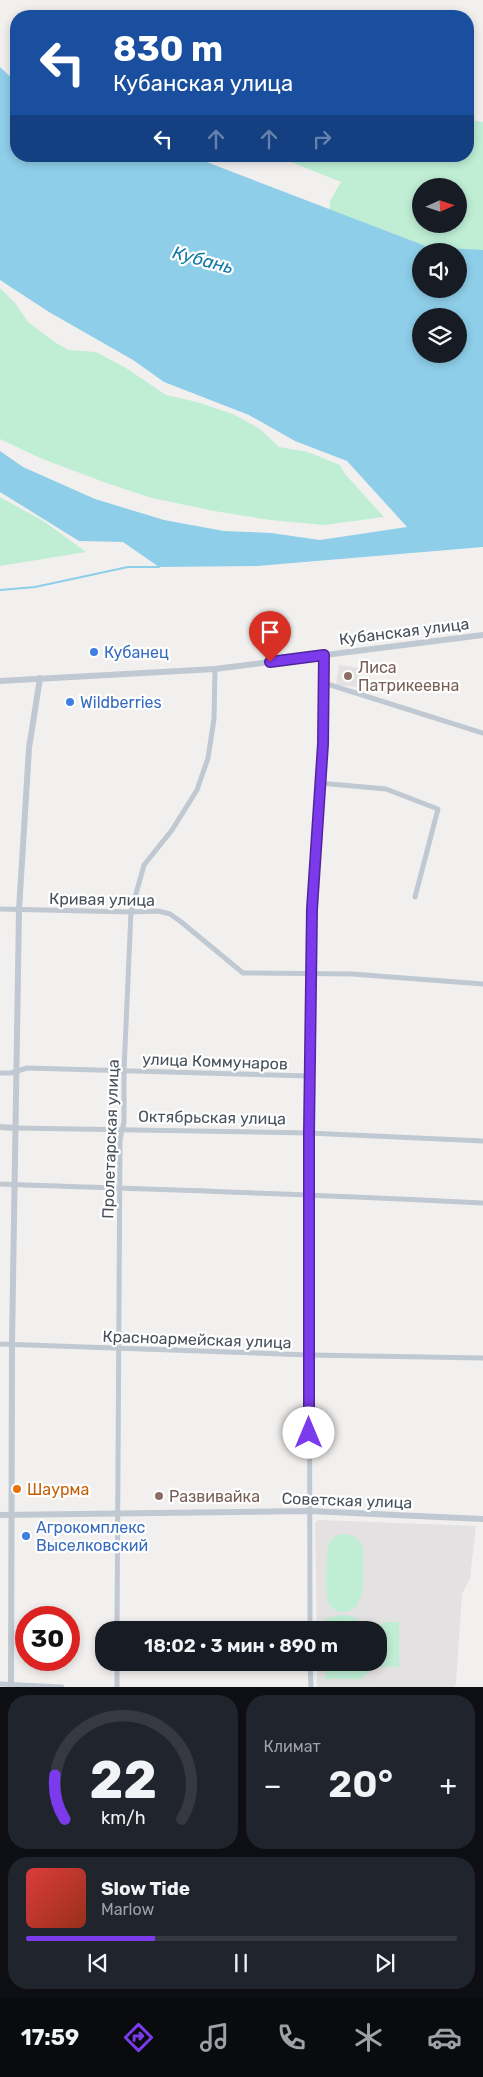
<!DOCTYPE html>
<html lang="ru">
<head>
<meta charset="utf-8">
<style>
  body { margin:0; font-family:Rubik,sans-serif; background:#20242c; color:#f1f3f6; height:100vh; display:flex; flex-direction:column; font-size:19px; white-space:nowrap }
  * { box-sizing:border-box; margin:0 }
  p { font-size:16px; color:#9ea1a6 }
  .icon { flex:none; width:28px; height:28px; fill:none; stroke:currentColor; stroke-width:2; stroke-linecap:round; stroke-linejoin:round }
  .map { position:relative; height:1687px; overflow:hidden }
  .drawer { display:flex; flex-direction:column; gap:8px; padding:8px; background:#0d0f14; flex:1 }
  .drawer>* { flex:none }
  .hud { position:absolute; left:10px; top:10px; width:464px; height:152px; border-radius:20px; box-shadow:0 2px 8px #0003; background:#1a4fa0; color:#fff; overflow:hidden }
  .needle { width:32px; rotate:87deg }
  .tools { position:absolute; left:412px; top:178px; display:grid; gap:10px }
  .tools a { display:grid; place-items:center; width:55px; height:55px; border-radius:50%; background:#171b24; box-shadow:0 2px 8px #0003; font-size:25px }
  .speed { position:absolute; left:15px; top:1606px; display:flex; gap:10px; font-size:25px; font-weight:700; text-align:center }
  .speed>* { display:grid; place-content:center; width:65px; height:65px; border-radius:50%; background:#171b24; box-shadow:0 2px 8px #0003; line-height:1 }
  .speed .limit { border:8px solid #d22; background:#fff; color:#111 }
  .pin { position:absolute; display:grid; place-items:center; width:42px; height:42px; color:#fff; margin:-51px -21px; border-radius:50% 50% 50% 0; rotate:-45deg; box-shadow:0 0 5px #0007 }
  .pin .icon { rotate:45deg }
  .me { position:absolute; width:55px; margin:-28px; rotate:0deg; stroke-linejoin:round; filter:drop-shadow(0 0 4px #0008) }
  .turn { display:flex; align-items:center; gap:18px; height:105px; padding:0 20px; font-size:22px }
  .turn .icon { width:65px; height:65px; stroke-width:2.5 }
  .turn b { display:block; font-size:35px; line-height:42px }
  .lanes { display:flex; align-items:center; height:48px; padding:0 20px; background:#0003; justify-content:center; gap:25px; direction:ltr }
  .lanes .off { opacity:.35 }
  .big { font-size:38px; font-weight:600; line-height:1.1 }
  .drawer .card { flex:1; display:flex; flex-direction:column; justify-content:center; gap:8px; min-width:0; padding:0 18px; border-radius:20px; background:#20242c }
  .drawer .dial { align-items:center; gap:0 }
  .dial svg { height:130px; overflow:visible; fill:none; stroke:#363941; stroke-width:7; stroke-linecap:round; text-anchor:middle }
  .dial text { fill:#f1f3f6; stroke:none }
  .song { display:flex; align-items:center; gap:15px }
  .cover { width:60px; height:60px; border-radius:8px; background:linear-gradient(135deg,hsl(0 70% 55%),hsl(10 70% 35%)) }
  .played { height:5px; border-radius:2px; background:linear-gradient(90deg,#7c3aed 30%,#363941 30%) }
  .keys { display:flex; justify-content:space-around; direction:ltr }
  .heat { display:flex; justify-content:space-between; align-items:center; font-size:28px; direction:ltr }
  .drawer .tiles { flex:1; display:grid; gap:8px; grid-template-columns:1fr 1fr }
  .card:last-child { grid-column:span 2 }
  .trip { position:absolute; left:95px; top:1621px; width:292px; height:50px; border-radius:20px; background:#171b24; box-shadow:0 2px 8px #0003; font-weight:600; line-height:50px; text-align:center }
  .menu { display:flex; height:80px; justify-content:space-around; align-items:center; background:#090b0e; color:#9ea1a6 }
  .menu .icon { width:35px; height:35px }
  .menu .current { color:#7c3aed }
  .menu b { font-size:22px; color:#f1f3f6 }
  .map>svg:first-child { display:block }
  .education { fill:#e3e1e1 }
  .green { fill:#bfeed5; fill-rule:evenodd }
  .water { fill:#8ecee9; fill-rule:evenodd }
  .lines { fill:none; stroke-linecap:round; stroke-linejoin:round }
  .stream { stroke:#8ecee9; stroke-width:2 }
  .minor { stroke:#c0c8d1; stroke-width:5 }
  .tertiary { stroke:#c0c8d1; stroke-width:6 }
  .route-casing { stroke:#51269a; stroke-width:12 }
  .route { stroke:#7c3aed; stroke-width:9 }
  .shop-dot { fill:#3f7fe0; stroke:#fff; stroke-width:2 }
  .education-dot { fill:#8d6e63; stroke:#fff; stroke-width:2 }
  .food-dot { fill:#e8710a; stroke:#fff; stroke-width:2 }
  .labels { text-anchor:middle; stroke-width:4.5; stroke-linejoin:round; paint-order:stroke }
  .street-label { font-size:16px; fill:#48515c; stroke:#fff }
  .shop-label { font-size:16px; fill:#366cbe; stroke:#fff; text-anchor:start }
  .education-label { font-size:16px; fill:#785e54; stroke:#fff; text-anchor:start }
  .food-label { font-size:16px; fill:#c56008; stroke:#fff; text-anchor:start }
  .water-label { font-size:18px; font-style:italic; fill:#1179a6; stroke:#fff }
</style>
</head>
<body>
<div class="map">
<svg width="483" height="1687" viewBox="0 0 483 1687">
  <rect width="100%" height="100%" fill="#f2f0ef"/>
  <g class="education">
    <polygon points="339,665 359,668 357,687 336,685"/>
    <polygon points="319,1520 476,1526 470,1578 462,1594 456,1683 454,1687 317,1687 317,1663 379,1662 379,1630 317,1630 315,1523"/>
  </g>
  <g class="green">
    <path d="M468,120L483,122V263L459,251H421L329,221L330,201L341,182L276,156H468ZM421,186H459V224H421Z"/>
    <polygon points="0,288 15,303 28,322 56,343 69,350 96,352 126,368 166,395 197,402 233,414 260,429 279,447 308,452 340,465 345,474 384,517 324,525 270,520 214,511 152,498 109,484 40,458 0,439"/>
    <polygon points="0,497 45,522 86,552 0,566"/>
    <path d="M345,1534C355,1535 361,1541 363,1551C362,1568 369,1611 344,1612C337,1612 331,1608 328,1602C325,1595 326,1552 329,1544C332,1537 338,1535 345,1534Z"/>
    <polygon points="339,1615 350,1616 360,1620 359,1630 325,1630 325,1619"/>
    <polygon points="383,1622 399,1622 399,1667 372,1667 362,1679 325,1679 325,1663 379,1662 379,1630"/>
  </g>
  <path class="water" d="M0,67L16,82V156H191L428,247L483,250V547L257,566L159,567L123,542L79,541L0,492V451L23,467L95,499L164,520L224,531L271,533L320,540L407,527L347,461L295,441L249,415L164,382L133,360L49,312L0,280ZM421,251H459V289H421ZM421,316H459V354H421Z"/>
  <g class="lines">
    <polyline class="stream" points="0,590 35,587 128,567 159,567"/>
    <g class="minor">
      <polyline points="324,683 483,733"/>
      <polyline points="319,783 386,789 438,809 415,897"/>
      <polyline points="0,909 131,912 158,911 170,914 180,921 243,973 352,974 483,984"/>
      <polyline points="0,1073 11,1073 27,1068 310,1076"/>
      <polyline points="16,1128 309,1133 483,1141"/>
      <path d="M0,1184C161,1190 322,1194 483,1203"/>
      <polyline points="0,1344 309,1355 483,1358"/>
      <polyline points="117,1630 120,1140 124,1122 124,1070 131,912 144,865 172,830 197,790 208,758 214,719 215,669"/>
      <polyline points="310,1630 309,1133 312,909 323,743 324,655"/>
      <polyline points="117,1662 117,1687"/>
      <polyline points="310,1662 311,1687"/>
      <polyline points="0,1684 62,1687"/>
    </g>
    <g class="tertiary">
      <polyline points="0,681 215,669 483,635"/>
      <polyline points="0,1127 16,1128"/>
      <polyline points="0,1515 309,1511 483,1519"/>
      <polyline points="11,1687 12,1344 19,910 29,748 40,678"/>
    </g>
  </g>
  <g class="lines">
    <defs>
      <polyline id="route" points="270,662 324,655 323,744 312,909 309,1133 309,1433"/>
    </defs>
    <use href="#route" class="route-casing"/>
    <use href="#route" class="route"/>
  </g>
  <g class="shop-dot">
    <circle cx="94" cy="652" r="5"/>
    <circle cx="70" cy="702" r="5"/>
    <circle cx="26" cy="1536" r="5"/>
  </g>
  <g class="education-dot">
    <circle cx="348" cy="676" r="5"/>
    <circle cx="159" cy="1496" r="5"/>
  </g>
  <circle class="food-dot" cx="17" cy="1489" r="5"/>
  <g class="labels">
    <g class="street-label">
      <text transform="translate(404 631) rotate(-7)" y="6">Кубанская улица</text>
      <text transform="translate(102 899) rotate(1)" y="6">Кривая улица</text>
      <text transform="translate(215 1061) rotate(2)" y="6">улица Коммунаров</text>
      <text transform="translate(212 1117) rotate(1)" y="6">Октябрьская улица</text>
      <text transform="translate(110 1139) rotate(-88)" y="6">Пролетарская улица</text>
      <text transform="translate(197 1339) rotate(2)" y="6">Красноармейская улица</text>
      <text transform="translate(347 1500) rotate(2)" y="6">Советская улица</text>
    </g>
    <g class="shop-label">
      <text x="104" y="658">Кубанец</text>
      <text x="80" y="708">Wildberries</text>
      <text x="36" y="1533">Агрокомплекс<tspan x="36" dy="18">Выселковский</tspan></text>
    </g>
    <g class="education-label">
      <text x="358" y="673">Лиса<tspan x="358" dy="18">Патрикеевна</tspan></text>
      <text x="169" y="1502">Развивайка</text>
    </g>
    <g class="food-label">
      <text x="27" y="1495">Шаурма</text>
    </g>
    <g class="water-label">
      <text transform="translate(203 260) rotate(15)" y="6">Кубань</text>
    </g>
  </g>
</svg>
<div class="tools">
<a><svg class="needle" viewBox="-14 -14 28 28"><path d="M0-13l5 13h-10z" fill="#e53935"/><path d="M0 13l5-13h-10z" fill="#9ea1a6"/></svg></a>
<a><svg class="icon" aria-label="sound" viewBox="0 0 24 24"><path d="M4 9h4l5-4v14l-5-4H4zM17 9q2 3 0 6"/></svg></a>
<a><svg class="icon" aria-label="layers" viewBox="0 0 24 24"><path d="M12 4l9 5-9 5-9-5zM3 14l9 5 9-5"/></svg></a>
</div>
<div class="speed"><div class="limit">30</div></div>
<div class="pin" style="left:270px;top:662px;background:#d93025"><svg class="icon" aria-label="arrive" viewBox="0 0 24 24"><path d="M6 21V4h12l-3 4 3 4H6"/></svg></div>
<svg class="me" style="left:309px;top:1433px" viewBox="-20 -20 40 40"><circle r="19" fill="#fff"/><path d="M0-13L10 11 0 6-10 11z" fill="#7c3aed"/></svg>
<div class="trip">18:02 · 3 мин · 890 m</div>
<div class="hud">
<div class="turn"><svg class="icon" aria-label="left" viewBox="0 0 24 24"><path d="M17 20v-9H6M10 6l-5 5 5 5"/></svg><div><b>830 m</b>Кубанская улица</div></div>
<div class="lanes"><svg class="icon" aria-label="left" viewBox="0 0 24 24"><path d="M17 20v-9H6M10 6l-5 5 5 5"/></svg><svg class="icon off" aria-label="ahead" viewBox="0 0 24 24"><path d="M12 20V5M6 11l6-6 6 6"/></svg><svg class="icon off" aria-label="ahead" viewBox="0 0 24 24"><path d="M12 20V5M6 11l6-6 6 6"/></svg><svg class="icon off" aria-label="right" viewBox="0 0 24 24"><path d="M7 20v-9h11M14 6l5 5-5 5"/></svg></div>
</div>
</div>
<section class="drawer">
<div class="tiles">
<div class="card dial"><svg viewBox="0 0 100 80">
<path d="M14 69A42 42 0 1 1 86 69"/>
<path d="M14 69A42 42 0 0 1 8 42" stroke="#7c3aed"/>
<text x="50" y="56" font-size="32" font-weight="700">22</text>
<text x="50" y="72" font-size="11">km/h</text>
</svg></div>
<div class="card"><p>Климат</p>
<div class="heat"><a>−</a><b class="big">20°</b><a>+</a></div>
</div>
<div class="card">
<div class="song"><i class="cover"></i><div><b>Slow Tide</b><p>Marlow</p></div></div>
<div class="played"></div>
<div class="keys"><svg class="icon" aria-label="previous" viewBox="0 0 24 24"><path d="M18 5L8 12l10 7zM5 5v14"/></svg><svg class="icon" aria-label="pause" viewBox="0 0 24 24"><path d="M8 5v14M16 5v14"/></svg><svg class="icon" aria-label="next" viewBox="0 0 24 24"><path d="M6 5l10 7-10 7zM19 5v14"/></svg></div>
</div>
</div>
</section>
<nav class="menu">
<b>17:59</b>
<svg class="icon current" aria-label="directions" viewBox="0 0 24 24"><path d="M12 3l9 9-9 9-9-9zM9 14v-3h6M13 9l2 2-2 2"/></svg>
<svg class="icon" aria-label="music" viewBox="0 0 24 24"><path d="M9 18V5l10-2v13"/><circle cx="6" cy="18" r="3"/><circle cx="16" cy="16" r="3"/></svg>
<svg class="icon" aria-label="phone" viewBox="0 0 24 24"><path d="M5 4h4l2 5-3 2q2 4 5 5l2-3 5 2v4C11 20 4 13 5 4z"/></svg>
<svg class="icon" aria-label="climate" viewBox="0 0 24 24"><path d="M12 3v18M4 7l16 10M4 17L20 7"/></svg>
<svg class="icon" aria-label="car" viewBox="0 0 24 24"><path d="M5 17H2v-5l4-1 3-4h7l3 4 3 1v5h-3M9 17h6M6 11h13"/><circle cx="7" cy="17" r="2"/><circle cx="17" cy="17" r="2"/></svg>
</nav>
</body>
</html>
